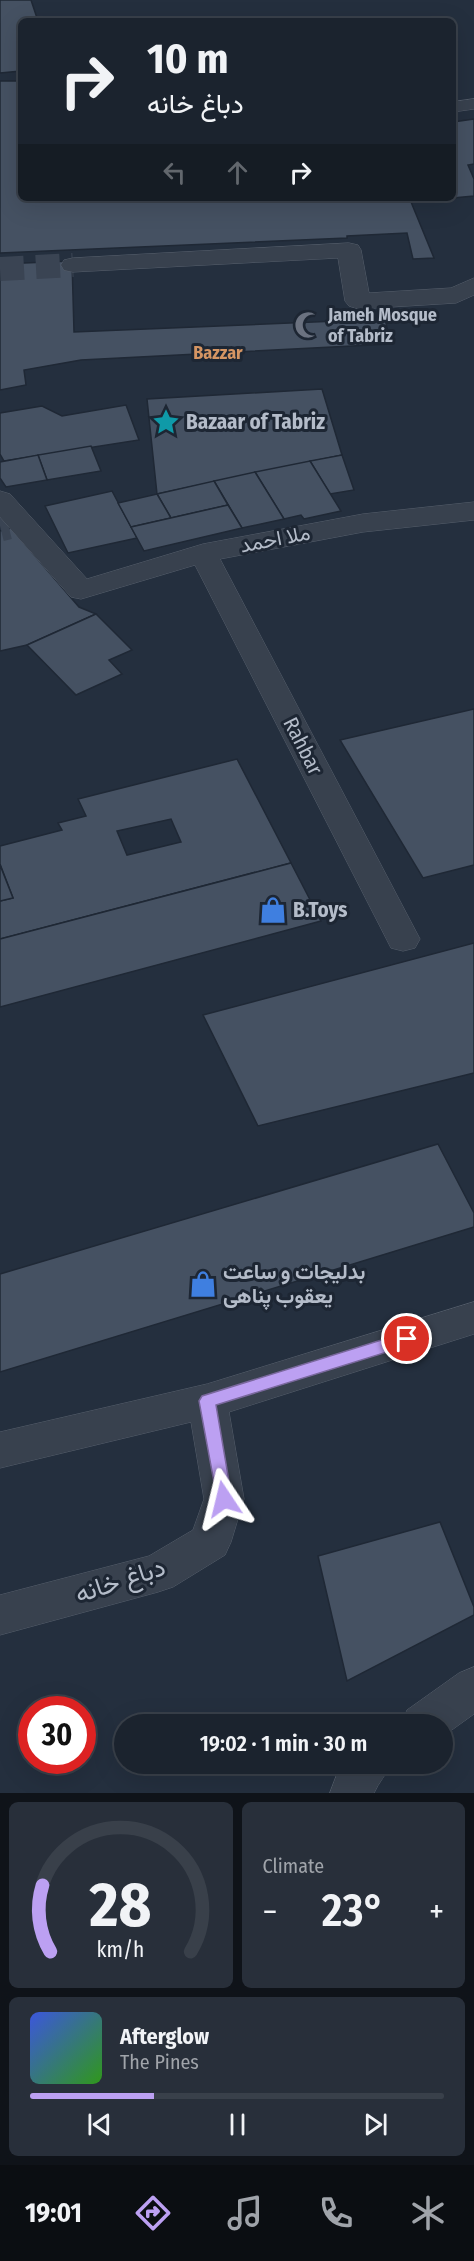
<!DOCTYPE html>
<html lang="en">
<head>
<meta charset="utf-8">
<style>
  body { margin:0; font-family:"Fira Sans Condensed",Vazirmatn,sans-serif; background:#282f3a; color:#f1f3f6; height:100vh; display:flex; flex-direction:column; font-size:22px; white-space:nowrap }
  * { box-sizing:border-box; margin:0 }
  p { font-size:20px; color:#a0a4aa }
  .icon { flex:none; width:33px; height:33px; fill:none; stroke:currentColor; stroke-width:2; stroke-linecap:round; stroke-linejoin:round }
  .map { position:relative; height:1793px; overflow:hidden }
  .side { display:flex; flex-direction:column; gap:9px; padding:9px; background:#0f1319; flex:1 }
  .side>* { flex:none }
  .guide { position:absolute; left:18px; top:18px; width:438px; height:183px; border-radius:9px; box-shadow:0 6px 24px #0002,0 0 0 2px #39404a; background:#1b232e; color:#f1f3f6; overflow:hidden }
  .speed { position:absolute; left:18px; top:1696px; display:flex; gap:12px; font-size:30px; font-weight:700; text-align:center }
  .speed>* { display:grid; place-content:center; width:78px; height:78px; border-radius:50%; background:#1b232e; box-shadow:0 6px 24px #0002,0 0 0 2px #39404a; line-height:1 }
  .speed .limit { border:9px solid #d22; background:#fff; color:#111 }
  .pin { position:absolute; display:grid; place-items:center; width:51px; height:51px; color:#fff; margin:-26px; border:3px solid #fff; border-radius:50%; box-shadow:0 2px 6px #0007 }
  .me { position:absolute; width:66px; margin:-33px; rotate:350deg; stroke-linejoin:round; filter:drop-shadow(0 0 4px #0008) }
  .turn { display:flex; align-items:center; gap:21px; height:126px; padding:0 30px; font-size:27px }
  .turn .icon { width:78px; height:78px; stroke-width:2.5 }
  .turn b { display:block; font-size:42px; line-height:51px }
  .lanes { display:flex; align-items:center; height:57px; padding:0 30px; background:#0003; justify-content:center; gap:30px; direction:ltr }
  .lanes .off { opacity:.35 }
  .big { font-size:45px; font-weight:600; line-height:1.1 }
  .side .card { flex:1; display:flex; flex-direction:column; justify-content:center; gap:9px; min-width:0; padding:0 21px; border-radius:9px; background:#282f3a }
  .side .dial { align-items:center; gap:0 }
  .dial svg { height:156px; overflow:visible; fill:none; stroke:#39404a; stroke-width:7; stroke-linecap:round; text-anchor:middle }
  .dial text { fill:#f1f3f6; stroke:none }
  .song { display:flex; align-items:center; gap:18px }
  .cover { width:72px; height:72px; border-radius:9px; background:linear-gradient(135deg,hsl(230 70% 55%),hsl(110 70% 35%)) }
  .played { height:6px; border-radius:3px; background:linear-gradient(90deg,#bca0f2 30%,#39404a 30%) }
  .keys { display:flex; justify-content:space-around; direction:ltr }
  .heat { display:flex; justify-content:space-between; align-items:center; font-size:33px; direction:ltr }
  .side .tiles { flex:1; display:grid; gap:9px; grid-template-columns:1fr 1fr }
  .card:last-child { grid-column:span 2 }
  .trip { position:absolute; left:114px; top:1714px; width:339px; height:60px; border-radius:30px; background:#1b232e; box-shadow:0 6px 24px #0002,0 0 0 2px #39404a; font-weight:600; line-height:60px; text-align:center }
  .tabs { display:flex; height:96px; justify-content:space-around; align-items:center; background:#0b0e12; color:#a0a4aa }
  .tabs .icon { width:42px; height:42px }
  .tabs .on { color:#bca0f2 }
  .tabs b { font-size:27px; color:#f1f3f6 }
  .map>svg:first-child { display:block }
  .building { fill:#455162; stroke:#1f2835; stroke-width:1.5; fill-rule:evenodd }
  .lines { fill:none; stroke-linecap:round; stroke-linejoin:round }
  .street-tunnel-far1 { stroke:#3a4453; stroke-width:24; stroke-dasharray:24 12; stroke-linecap:butt }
  .street-tunnel { stroke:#3a4453; stroke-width:31; stroke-dasharray:31 16; stroke-linecap:butt }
  .lane-casing { stroke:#565f6c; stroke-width:1 }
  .street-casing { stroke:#565f6c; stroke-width:1 }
  .lane { fill:#38414e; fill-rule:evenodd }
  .street { fill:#38414e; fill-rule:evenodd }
  .route { fill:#bca0f2; stroke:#7a689d; stroke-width:1.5 }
  .labels { text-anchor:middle; stroke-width:6; stroke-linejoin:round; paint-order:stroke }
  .far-poi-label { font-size:18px; font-weight:bold; fill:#b4bcc9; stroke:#1d2633; text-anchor:start }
  .far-neighbourhood-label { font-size:18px; font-weight:bold; fill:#d59563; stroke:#1d2633 }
  .poi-label { font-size:21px; font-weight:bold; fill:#b4bcc9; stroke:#1d2633; text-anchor:start }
  .street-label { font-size:21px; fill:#b4bcc9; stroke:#1d2633 }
  .near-street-label { font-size:26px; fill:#b4bcc9; stroke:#1d2633 }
</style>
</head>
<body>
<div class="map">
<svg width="474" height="1793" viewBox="0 0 474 1793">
  <rect width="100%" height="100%" fill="#242f3e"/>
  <g class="building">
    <polygon points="0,0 31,0 38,21 21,21 21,71 0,73"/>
    <polygon points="0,81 21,81 21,198 453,198 453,122 474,119 474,164 468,165 474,179 474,196 411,202 434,258 413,259 407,233 347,236 347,238 0,253"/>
    <polygon points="72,261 74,332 385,319 391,344 81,360 24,370 26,385 0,390 0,264"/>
    <polygon points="322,389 342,455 157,494 147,399"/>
    <polygon points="126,405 139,440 4,461 0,454 0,413 42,406 62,416"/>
    <polygon points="91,446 101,471 47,480 38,455"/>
    <polygon points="38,455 47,480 6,487 0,478 0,462"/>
    <polygon points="342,455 354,490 330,494 310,461"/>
    <polygon points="310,461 341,511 304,519 301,515 284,519 255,472"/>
    <polygon points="255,472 284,519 242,528 214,481"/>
    <polygon points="214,481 228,505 171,518 157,494"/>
    <polygon points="112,491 137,538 68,553 45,506"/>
    <polygon points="157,494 171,518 131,527 118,503"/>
    <polygon points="228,505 242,528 144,551 131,527"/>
    <polygon points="11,528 79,607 96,614 27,645 0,651 0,531"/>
    <polygon points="96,614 132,650 109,660 122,674 76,695 27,645"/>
    <polygon points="474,709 474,865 423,878 340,740"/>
    <path d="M237,759L291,863L0,939V901L13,898L0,864V846L62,830L58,823L86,816L78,799ZM171,819L181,842L127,855L117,831Z"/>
    <polygon points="291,863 321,921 0,1007 0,939"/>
    <polygon points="0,865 13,898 0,901"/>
    <polygon points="474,943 474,1073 258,1126 203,1015"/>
    <polygon points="438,1144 474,1213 474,1227 0,1372 0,1274"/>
    <polygon points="440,1522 474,1607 474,1615 347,1681 318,1556"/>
  </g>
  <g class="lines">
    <polyline class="street-tunnel-far1" points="0,269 73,265"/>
    <polyline class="street-tunnel" points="0,526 8,524"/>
    <defs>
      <polygon id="lane" points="474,99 474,109 453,112 453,102"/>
      <g id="street">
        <polygon points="349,243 358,245 361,250 369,293 451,288 474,278 474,295 456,303 358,309 349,306 345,301 338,258 73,272 64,270 61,265 64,260 73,258"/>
        <polygon points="0,491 10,494 87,579 203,544 363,514 474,502 474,520 363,532 220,559 420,939 415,948 403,951 391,948 195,565 81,599 71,597 0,517"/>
        <polygon points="474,1302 474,1334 229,1412 244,1499 231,1542 225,1555 173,1587 158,1592 0,1635 0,1595 149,1556 193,1530 204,1499 191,1422 0,1468 0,1432 207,1384"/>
        <polygon points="474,1667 474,1714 442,1737 442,1725 401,1725 407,1710 459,1673"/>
        <path d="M341,1764H391C386,1775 379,1782 374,1793H330Z"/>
      </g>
    </defs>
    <use href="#lane" class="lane-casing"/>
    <use href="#street" class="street-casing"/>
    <use href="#lane" class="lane"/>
    <use href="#street" class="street"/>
  </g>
  <polygon class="route" points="407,1332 413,1334 415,1339 413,1344 216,1405 232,1499 230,1504 224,1506 218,1504 199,1401 202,1396"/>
  <defs>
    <symbol id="mosque-bare" viewBox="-9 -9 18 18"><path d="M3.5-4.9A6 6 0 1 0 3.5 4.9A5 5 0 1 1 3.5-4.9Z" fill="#6b7280" stroke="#1d2633" stroke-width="2.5" paint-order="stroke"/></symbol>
    <symbol id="sight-bare" viewBox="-9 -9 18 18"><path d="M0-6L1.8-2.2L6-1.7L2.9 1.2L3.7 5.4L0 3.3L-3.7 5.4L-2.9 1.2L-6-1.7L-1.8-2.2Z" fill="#0f9aa8" stroke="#1d2633" stroke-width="2.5" paint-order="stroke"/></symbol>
    <symbol id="shop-bare" viewBox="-9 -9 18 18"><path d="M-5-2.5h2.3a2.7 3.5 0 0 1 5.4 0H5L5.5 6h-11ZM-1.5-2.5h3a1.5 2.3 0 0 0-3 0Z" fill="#3f7fe0" stroke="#1d2633" stroke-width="2.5" paint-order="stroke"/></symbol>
  </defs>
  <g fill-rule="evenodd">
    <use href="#mosque-bare" x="289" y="306" width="38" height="38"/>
    <use href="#sight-bare" x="147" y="403" width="38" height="38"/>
    <use href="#shop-bare" x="254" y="891" width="38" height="38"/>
    <use href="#shop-bare" x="184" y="1265" width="38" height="38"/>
  </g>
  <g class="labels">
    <g class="far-poi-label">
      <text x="328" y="321">Jameh Mosque<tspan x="328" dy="21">of Tabriz</tspan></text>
    </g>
    <g class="far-neighbourhood-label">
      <text x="218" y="359">Bazzar</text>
    </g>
    <g class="poi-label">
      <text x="186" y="429">Bazaar of Tabriz</text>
      <text x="293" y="917">B.Toys</text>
      <text x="223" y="1279">بدلیجات و ساعت<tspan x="223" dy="24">یعقوب پناهی</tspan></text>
    </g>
    <g class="street-label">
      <text transform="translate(275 539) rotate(-11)" y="7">ملا احمد</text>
      <text transform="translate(303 746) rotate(63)" y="7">Rahbar</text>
    </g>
    <g class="near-street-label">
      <text transform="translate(120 1580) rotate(-18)" y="9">دباغ خانه</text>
    </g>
  </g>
</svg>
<div class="speed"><div class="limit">30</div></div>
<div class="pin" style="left:407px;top:1339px;background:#d93025"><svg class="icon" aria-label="arrive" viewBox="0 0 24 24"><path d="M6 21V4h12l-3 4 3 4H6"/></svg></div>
<svg class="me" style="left:224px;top:1499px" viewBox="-20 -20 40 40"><path d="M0-17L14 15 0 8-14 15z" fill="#bca0f2" stroke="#fff" stroke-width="4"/></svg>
<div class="trip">19:02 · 1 min · 30 m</div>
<div class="guide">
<div class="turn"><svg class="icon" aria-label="right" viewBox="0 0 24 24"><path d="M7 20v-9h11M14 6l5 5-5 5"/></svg><div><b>10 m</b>دباغ خانه</div></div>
<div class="lanes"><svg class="icon off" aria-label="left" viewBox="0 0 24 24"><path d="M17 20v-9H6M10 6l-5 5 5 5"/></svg><svg class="icon off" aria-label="ahead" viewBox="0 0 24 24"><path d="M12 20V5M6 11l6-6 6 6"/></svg><svg class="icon" aria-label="right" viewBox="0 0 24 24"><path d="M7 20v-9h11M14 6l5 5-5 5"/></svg></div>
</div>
</div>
<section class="side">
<div class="tiles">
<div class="card dial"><svg viewBox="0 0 100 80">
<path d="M14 69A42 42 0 1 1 86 69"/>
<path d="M14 69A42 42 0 0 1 10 35" stroke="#bca0f2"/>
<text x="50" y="56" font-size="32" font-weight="700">28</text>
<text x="50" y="72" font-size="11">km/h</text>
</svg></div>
<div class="card"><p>Climate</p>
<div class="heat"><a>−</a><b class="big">23°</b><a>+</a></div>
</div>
<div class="card">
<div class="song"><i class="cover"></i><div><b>Afterglow</b><p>The Pines</p></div></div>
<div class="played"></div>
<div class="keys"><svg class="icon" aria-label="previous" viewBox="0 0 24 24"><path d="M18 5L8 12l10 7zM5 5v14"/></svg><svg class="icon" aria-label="pause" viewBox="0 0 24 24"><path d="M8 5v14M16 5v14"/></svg><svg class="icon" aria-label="next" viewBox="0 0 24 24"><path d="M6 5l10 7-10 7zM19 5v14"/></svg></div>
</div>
</div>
</section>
<nav class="tabs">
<b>19:01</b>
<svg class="icon on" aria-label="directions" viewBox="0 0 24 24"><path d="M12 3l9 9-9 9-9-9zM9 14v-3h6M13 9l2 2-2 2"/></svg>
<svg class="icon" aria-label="music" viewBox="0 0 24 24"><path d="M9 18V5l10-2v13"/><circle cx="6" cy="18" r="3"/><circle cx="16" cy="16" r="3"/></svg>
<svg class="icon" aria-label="phone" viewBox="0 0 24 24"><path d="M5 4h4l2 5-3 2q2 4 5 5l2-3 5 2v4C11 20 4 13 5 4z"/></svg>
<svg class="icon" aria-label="climate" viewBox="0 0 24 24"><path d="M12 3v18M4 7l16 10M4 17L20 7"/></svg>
</nav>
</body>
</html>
